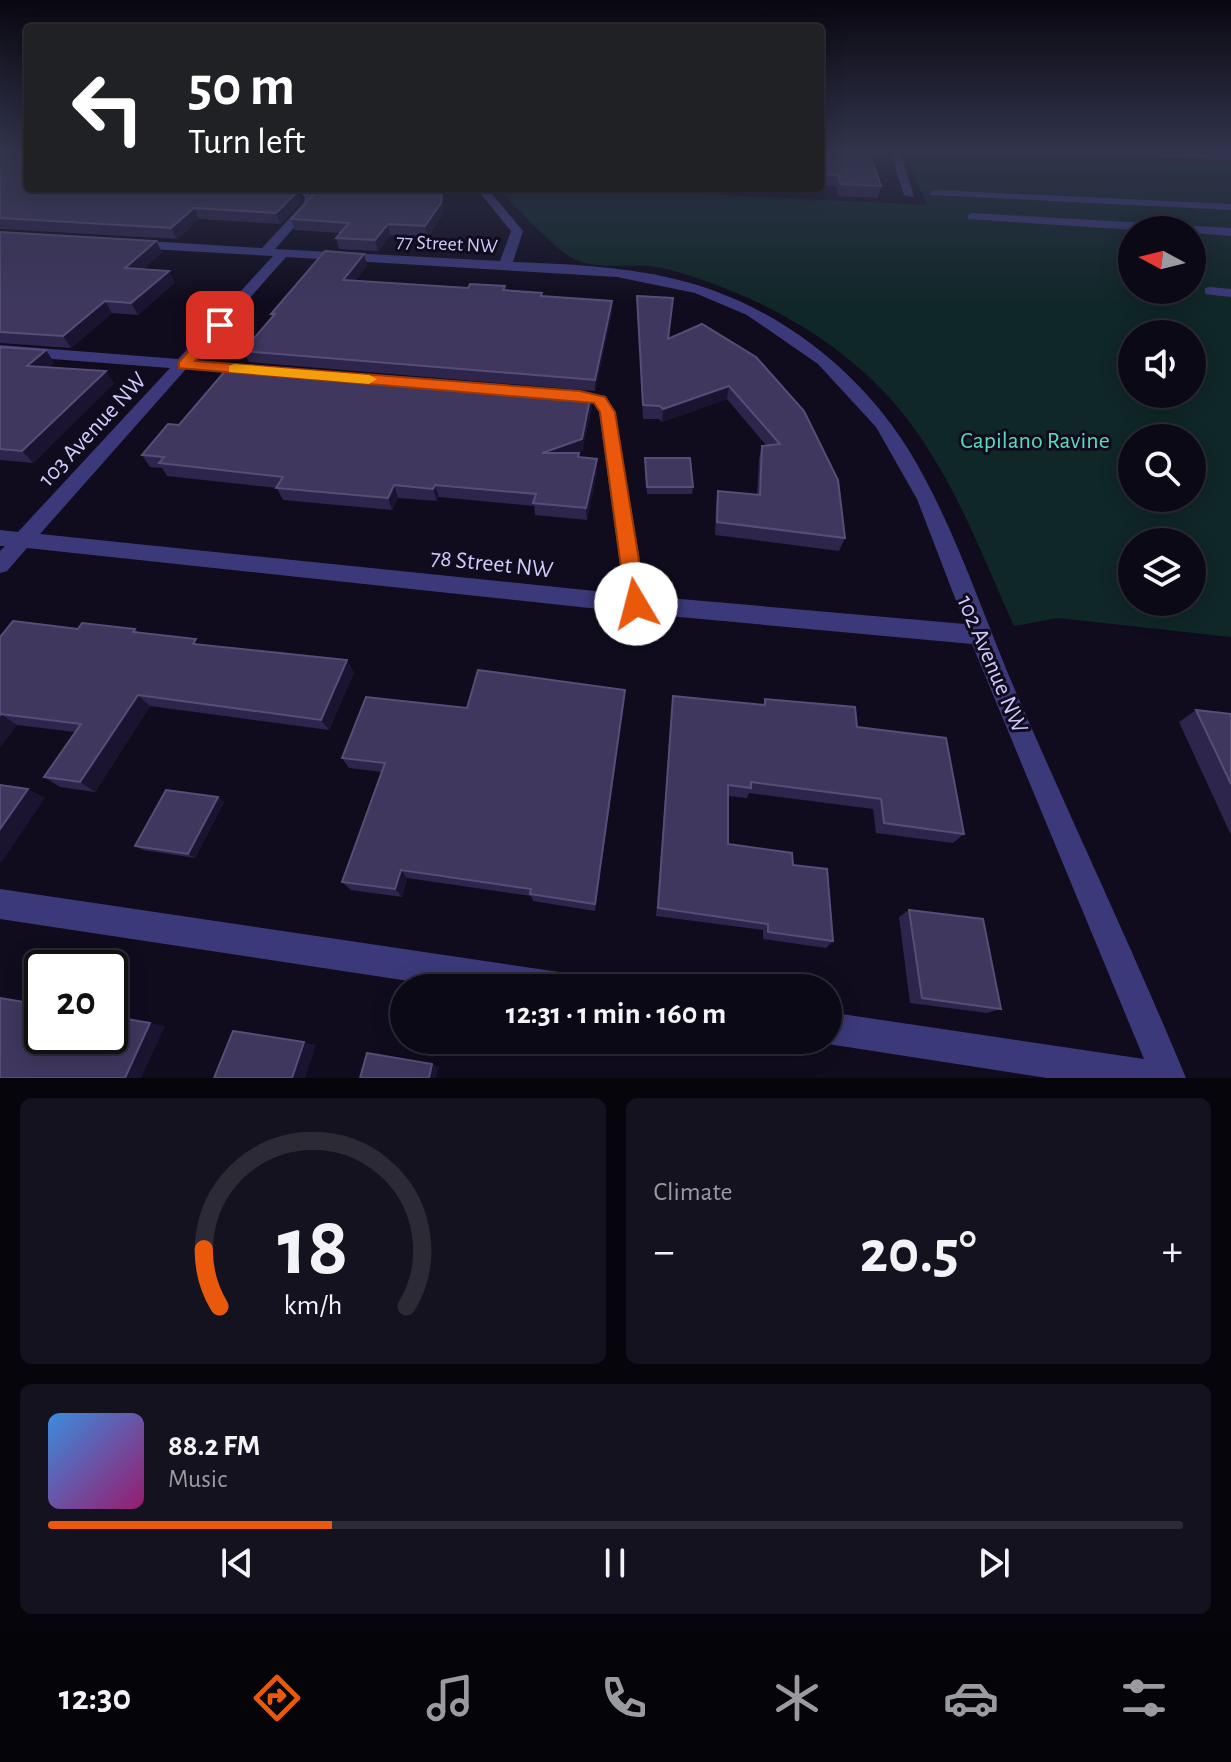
<!DOCTYPE html>
<html lang="en">
<head>
<meta charset="utf-8">
<style>
  body { margin:0; font-family:"Alegreya Sans",sans-serif; background:#15121f; color:#f1f3f6; height:100vh; display:flex; flex-direction:column; font-size:30px; white-space:nowrap }
  * { box-sizing:border-box; margin:0 }
  p { font-size:26px; color:#9a9aa1 }
  .icon { flex:none; width:44px; height:44px; fill:none; stroke:currentColor; stroke-width:2; stroke-linecap:round; stroke-linejoin:round }
  .map { position:relative; height:1078px; overflow:hidden }
  .sheet { display:flex; flex-direction:column; gap:20px; padding:20px; background:#07050c; flex:1 }
  .sheet>* { flex:none }
  .top-card { position:absolute; left:24px; top:24px; width:800px; height:168px; border-radius:8px; box-shadow:0 4px 20px #0003,0 0 0 2px #2c2a35; background:#202124; color:#fff; overflow:hidden }
  .needle { width:52px; rotate:277deg }
  .fabs { position:absolute; left:1118px; top:216px; display:grid; gap:16px }
  .fabs a { display:grid; place-items:center; width:88px; height:88px; border-radius:50%; background:#0c0916; box-shadow:0 4px 20px #0003,0 0 0 2px #2c2a35; font-size:40px }
  .speed { position:absolute; left:24px; top:950px; display:flex; gap:16px; font-size:40px; font-weight:700; text-align:center }
  .speed>* { display:grid; place-content:center; width:104px; height:104px; border-radius:50%; background:#0c0916; box-shadow:0 4px 20px #0003,0 0 0 2px #2c2a35; line-height:1 }
  .speed .limit { border:4px solid #111; border-radius:12px; background:#fff; color:#111 }
  .pin { position:absolute; display:grid; place-items:center; width:68px; height:68px; color:#fff; margin:-34px; border-radius:16px; box-shadow:0 4px 12px #0006 }
  .me { position:absolute; width:88px; margin:-44px; rotate:352deg; stroke-linejoin:round; filter:drop-shadow(0 0 6px #0008) }
  .turn { display:flex; align-items:center; gap:28px; height:168px; padding:0 32px; font-size:36px }
  .turn .icon { width:104px; height:104px; stroke-width:2.5 }
  .turn b { display:block; font-size:56px; line-height:68px }
  .big { font-size:60px; font-weight:700; line-height:1.1 }
  .sheet .widget { flex:1; display:flex; flex-direction:column; justify-content:center; gap:12px; min-width:0; padding:0 28px; border-radius:12px; background:#15121f }
  .sheet .dial { align-items:center; gap:0 }
  .dial svg { height:208px; overflow:visible; fill:none; stroke:#2c2a35; stroke-width:7; stroke-linecap:round; text-anchor:middle }
  .dial text { fill:#f1f3f6; stroke:none }
  .song { display:flex; align-items:center; gap:24px }
  .cover { width:96px; height:96px; border-radius:12px; background:linear-gradient(135deg,hsl(210 70% 55%),hsl(320 70% 35%)) }
  .played { height:8px; border-radius:4px; background:linear-gradient(90deg,#ea580c 25%,#2c2a35 25%) }
  .keys { display:flex; justify-content:space-around; direction:ltr }
  .heat { display:flex; justify-content:space-between; align-items:center; font-size:44px; direction:ltr }
  .sheet .tiles { flex:1; display:grid; gap:20px; grid-template-columns:1fr 1fr }
  .widget:last-child { grid-column:span 2 }
  .trip { position:absolute; left:390px; top:974px; width:452px; height:80px; border-radius:40px; background:#0c0916; box-shadow:0 4px 20px #0003,0 0 0 2px #2c2a35; font-weight:700; line-height:80px; text-align:center }
  .dock { display:flex; height:128px; justify-content:space-around; align-items:center; background:#050409; color:#9a9aa1 }
  .dock .icon { width:56px; height:56px }
  .dock .active { color:#ea580c }
  .dock b { font-size:36px; color:#f1f3f6 }
  .map>svg:first-child { display:block }
  .green { fill:#102727; fill-rule:evenodd }
  .lines { fill:none; stroke-linecap:round; stroke-linejoin:round }
  .minor { fill:#3c397b; fill-rule:evenodd }
  .wall { fill:#2d254b }
  .shaded-wall { fill:#1a1431 }
  .building { fill:#3f375e; stroke:#564e77; stroke-width:2 }
  .route { fill:#ea580c; stroke:#983908; stroke-width:2 }
  .slow { fill:#f59e0b }
  .labels { text-anchor:middle; stroke-width:6; stroke-linejoin:round; paint-order:stroke }
  .far-street-label { font-size:20px; fill:#d1cbfd; stroke:#100c1e }
  .street-label { font-size:24px; fill:#d1cbfd; stroke:#100c1e }
  .park-label { font-size:24px; fill:#5adabc; stroke:#100c1e }
</style>
</head>
<body>
<div class="map">
<svg width="1231" height="1078" viewBox="0 0 1231 1078">
  <rect width="100%" height="100%" fill="#100c1e"/>
  <path class="green" d="M904,151L1231,163V637L1058,618L1014,626C986,564 961,498 923,441C871,361 786,308 697,278C682,273 666,268 650,266C627,264 592,270 572,258C552,247 516,206 497,188H704V194L927,205ZM1132,230H1192V290H1132ZM1132,334H1192V394H1132ZM1132,438H1192V498H1132ZM1132,542H1192V602H1132Z"/>
  <g class="lines">
    <g class="minor">
      <polygon points="890,151 900,151 914,197 904,195"/>
      <polygon points="1085,151 1231,154 1231,160 1090,154"/>
      <path d="M295,188H307L315,194V204L275,249L500,261L511,231L476,188H487L523,231L513,262C567,264 622,266 675,279C780,304 873,379 923,475C961,545 986,623 1018,697C1073,824 1133,950 1186,1078H1047L828,1044L818,1040H828V1012L1144,1059L972,644L636,613L27,548L7,571L0,573V551L5,546H0V530L18,532L170,368L0,355V345L178,359L273,256L132,248L126,244L132,240L262,248L304,203L305,197ZM286,257L617,277L695,293L747,315L818,364L876,427L917,499L965,624L646,596L615,412L606,396L566,389L558,394L560,398L594,404L599,412L624,594L40,534L186,369L261,373V367L255,365L194,361Z"/>
      <polygon points="935,190 1231,204 1231,210 931,195 929,193"/>
      <polygon points="972,213 1231,228 1231,236 1192,233 1192,230 1135,230 968,219 968,215"/>
      <polygon points="1210,287 1231,289 1231,297 1205,294 1205,288"/>
      <polygon points="0,889 559,972 570,977 575,988 455,988 0,919"/>
    </g>
  </g>
  <g class="wall">
    <polygon points="0,151 28,151 298,191 301,202 280,224 199,219 177,239 0,229 0,156 22,158 23,156 0,154"/>
    <polygon points="820,151 881,186 878,198 838,196 836,186 820,186"/>
    <polygon points="311,188 437,188 442,193 443,214 428,237 390,235 378,251 339,249 336,238 340,233 295,230 291,219 315,193 314,190"/>
    <polygon points="0,231 162,252 143,269 175,282 138,315 112,313 71,348 0,343"/>
    <polygon points="367,265 355,281 468,288 505,286 506,290 542,293 542,296 612,312 595,391 249,362 243,351 272,317 271,314"/>
    <polygon points="637,296 669,339 702,324 845,538 839,551 715,535 716,504 718,491 757,495 759,459 762,446 766,445 727,399 662,422 659,419 643,419"/>
    <polygon points="0,347 54,362 49,367 114,383 33,463 0,460"/>
    <polygon points="591,394 592,407 582,451 578,453 579,458 597,459 597,472 587,520 535,515 534,506 439,497 437,501 398,498 392,510 283,500 277,488 167,476 162,468 150,467 142,455 179,425"/>
    <polygon points="645,458 693,487 692,494 647,494"/>
    <polygon points="78,629 135,629 139,633 354,672 329,730 150,706 95,792 60,787 44,777 75,732 17,725 0,747 0,637"/>
    <polygon points="673,696 763,705 765,699 857,727 964,834 953,843 876,833 873,809 749,793 747,798 728,796 728,844 793,865 833,941 826,948 763,939 763,930 656,916"/>
    <polygon points="624,701 595,911 533,901 531,896 407,878 402,897 351,890 342,882 382,772 349,768 342,758 467,708"/>
    <polygon points="1196,710 1231,714 1231,835 1179,722"/>
    <polygon points="218,797 224,802 195,858 143,850 135,846"/>
    <polygon points="909,910 1001,1009 987,1013 910,1003 899,917"/>
  </g>
  <g class="shaded-wall">
    <polygon points="298,191 301,202 280,224 276,213"/>
    <polygon points="442,193 443,214 428,237 425,226"/>
    <polygon points="194,208 199,219 177,239 171,228"/>
    <polygon points="388,224 390,235 378,251 375,240"/>
    <polygon points="156,241 162,252 132,280 125,268"/>
    <polygon points="364,254 367,265 347,291 343,280"/>
    <polygon points="169,271 175,282 138,315 131,303"/>
    <polygon points="105,301 112,313 71,348 63,336"/>
    <polygon points="612,301 612,312 595,391 595,380"/>
    <polygon points="46,350 54,362 36,378 27,366"/>
    <polygon points="106,371 114,383 33,463 22,451"/>
    <polygon points="729,386 727,399 662,422 663,409"/>
    <polygon points="591,394 592,407 582,451 543,465 542,453"/>
    <polygon points="597,459 597,472 587,520 586,508"/>
    <polygon points="394,485 398,498 392,510 388,498"/>
    <polygon points="435,485 439,497 437,501 433,489"/>
    <polygon points="347,660 354,672 329,730 321,720"/>
    <polygon points="625,690 624,701 595,911 595,904"/>
    <polygon points="138,695 150,706 95,792 80,782"/>
    <polygon points="1,714 17,725 0,747 0,715"/>
    <polygon points="28,789 45,798 1,863 0,862 0,829"/>
    <polygon points="218,797 224,802 195,858 188,854"/>
    <polygon points="401,870 407,878 402,897 395,889"/>
    <polygon points="150,1023 165,1026 141,1078 125,1078"/>
    <polygon points="304,1042 316,1045 305,1078 292,1078"/>
    <polygon points="432,1064 439,1067 436,1078 429,1078"/>
  </g>
  <g class="building">
    <polygon points="24,151 28,151 28,188 296,188 298,191 276,213 194,208 171,228 0,218 0,156 22,158"/>
    <polygon points="820,151 869,151 881,186 841,184 838,175 820,174"/>
    <polygon points="314,188 437,188 442,193 441,203 425,226 388,224 375,240 336,238 349,223 291,219 315,193"/>
    <polygon points="0,232 156,241 125,268 169,271 131,303 105,301 63,336 0,332"/>
    <polygon points="325,251 364,254 343,280 468,288 470,284 505,286 503,290 542,293 541,296 612,301 595,380 243,351 275,314 271,314"/>
    <polygon points="637,296 673,298 668,339 702,324 756,357 804,411 838,480 845,538 717,522 718,491 760,495 762,446 780,444 729,386 663,409 660,406 643,405"/>
    <polygon points="0,347 46,350 27,366 106,371 22,451 0,449"/>
    <polygon points="231,364 591,394 582,439 542,453 579,453 578,457 597,459 586,508 533,503 536,494 435,485 433,489 394,485 388,498 276,488 283,477 159,463 164,457 142,455 168,424 179,425"/>
    <polygon points="645,458 690,458 693,487 647,487"/>
    <polygon points="13,621 78,629 82,623 135,629 133,632 196,639 193,644 347,660 321,720 138,695 80,782 44,777 81,724 1,714 0,715 0,637"/>
    <polygon points="478,670 625,690 595,904 530,894 531,889 401,870 395,889 342,882 385,763 342,758 366,697 467,708"/>
    <polygon points="673,696 765,705 765,699 855,707 857,727 946,738 964,834 884,823 881,799 751,782 751,788 728,785 728,844 792,853 793,865 827,869 833,941 768,932 768,924 658,908"/>
    <polygon points="1196,710 1231,714 1231,784"/>
    <polygon points="0,785 28,789 0,829"/>
    <polygon points="166,790 218,797 188,854 135,846"/>
    <polygon points="909,910 983,919 1001,1009 922,998"/>
    <polygon points="0,998 42,1005 42,1036 110,1036 110,1016 150,1023 125,1078 0,1078"/>
    <polygon points="233,1031 304,1042 292,1078 214,1078"/>
    <polygon points="367,1053 432,1064 429,1078 360,1078"/>
  </g>
  <linearGradient id="sky" x2="0" y2="1"><stop stop-color="#090710"/><stop offset="0.5" stop-color="#31344c"/><stop offset="1" stop-color="#31344c" stop-opacity="0"/></linearGradient>
  <rect width="1231" height="302" fill="url(#sky)"/>
  <polygon class="route" points="220,321 226,325 195,361 580,391 605,397 615,412 646,604 643,610 629,610 626,604 600,412 594,403 179,368 179,362 215,322"/>
  <polygon class="slow" points="234,364 369,375 377,379 369,384 229,372 229,366"/>
  <g class="labels">
    <g class="far-street-label">
      <text transform="translate(447 243) rotate(3)" y="7">77 Street NW</text>
    </g>
    <g class="street-label">
      <text transform="translate(92 429) rotate(-47)" y="8">103 Avenue NW</text>
      <text transform="translate(492 563) rotate(6)" y="8">78 Street NW</text>
      <text transform="translate(993 664) rotate(67)" y="8">102 Avenue NW</text>
    </g>
    <g class="park-label">
      <text x="1035" y="448">Capilano Ravine</text>
    </g>
  </g>
</svg>
<div class="fabs">
<a><svg class="needle" viewBox="-14 -14 28 28"><path d="M0-13l5 13h-10z" fill="#e53935"/><path d="M0 13l5-13h-10z" fill="#9a9aa1"/></svg></a>
<a><svg class="icon" aria-label="sound" viewBox="0 0 24 24"><path d="M4 9h4l5-4v14l-5-4H4zM17 9q2 3 0 6"/></svg></a>
<a><svg class="icon" aria-label="search" viewBox="0 0 24 24"><circle cx="10" cy="10" r="6"/><path d="M15 15l6 6"/></svg></a>
<a><svg class="icon" aria-label="layers" viewBox="0 0 24 24"><path d="M12 4l9 5-9 5-9-5zM3 14l9 5 9-5"/></svg></a>
</div>
<div class="speed"><div class="limit">20</div></div>
<div class="pin" style="left:220px;top:325px;background:#d93025"><svg class="icon" aria-label="arrive" viewBox="0 0 24 24"><path d="M6 21V4h12l-3 4 3 4H6"/></svg></div>
<svg class="me" style="left:636px;top:604px" viewBox="-20 -20 40 40"><circle r="19" fill="#fff"/><path d="M0-13L10 11 0 6-10 11z" fill="#ea580c"/></svg>
<div class="trip">12:31 · 1 min · 160 m</div>
<div class="top-card">
<div class="turn"><svg class="icon" aria-label="left" viewBox="0 0 24 24"><path d="M17 20v-9H6M10 6l-5 5 5 5"/></svg><div><b>50 m</b>Turn left</div></div>
</div>
</div>
<section class="sheet">
<div class="tiles">
<div class="widget dial"><svg viewBox="0 0 100 80">
<path d="M14 69A42 42 0 1 1 86 69"/>
<path d="M14 69A42 42 0 0 1 8 47" stroke="#ea580c"/>
<text x="50" y="56" font-size="32" font-weight="700">18</text>
<text x="50" y="72" font-size="11">km/h</text>
</svg></div>
<div class="widget"><p>Climate</p>
<div class="heat"><a>−</a><b class="big">20.5°</b><a>+</a></div>
</div>
<div class="widget">
<div class="song"><i class="cover"></i><div><b>88.2 FM</b><p>Music</p></div></div>
<div class="played"></div>
<div class="keys"><svg class="icon" aria-label="previous" viewBox="0 0 24 24"><path d="M18 5L8 12l10 7zM5 5v14"/></svg><svg class="icon" aria-label="pause" viewBox="0 0 24 24"><path d="M8 5v14M16 5v14"/></svg><svg class="icon" aria-label="next" viewBox="0 0 24 24"><path d="M6 5l10 7-10 7zM19 5v14"/></svg></div>
</div>
</div>
</section>
<nav class="dock">
<b>12:30</b>
<svg class="icon active" aria-label="directions" viewBox="0 0 24 24"><path d="M12 3l9 9-9 9-9-9zM9 14v-3h6M13 9l2 2-2 2"/></svg>
<svg class="icon" aria-label="music" viewBox="0 0 24 24"><path d="M9 18V5l10-2v13"/><circle cx="6" cy="18" r="3"/><circle cx="16" cy="16" r="3"/></svg>
<svg class="icon" aria-label="phone" viewBox="0 0 24 24"><path d="M5 4h4l2 5-3 2q2 4 5 5l2-3 5 2v4C11 20 4 13 5 4z"/></svg>
<svg class="icon" aria-label="climate" viewBox="0 0 24 24"><path d="M12 3v18M4 7l16 10M4 17L20 7"/></svg>
<svg class="icon" aria-label="car" viewBox="0 0 24 24"><path d="M5 17H2v-5l4-1 3-4h7l3 4 3 1v5h-3M9 17h6M6 11h13"/><circle cx="7" cy="17" r="2"/><circle cx="17" cy="17" r="2"/></svg>
<svg class="icon" aria-label="filters" viewBox="0 0 24 24"><path d="M4 7h16M4 17h16"/><circle cx="9" cy="7" r="2"/><circle cx="15" cy="17" r="2"/></svg>
</nav>
</body>
</html>
